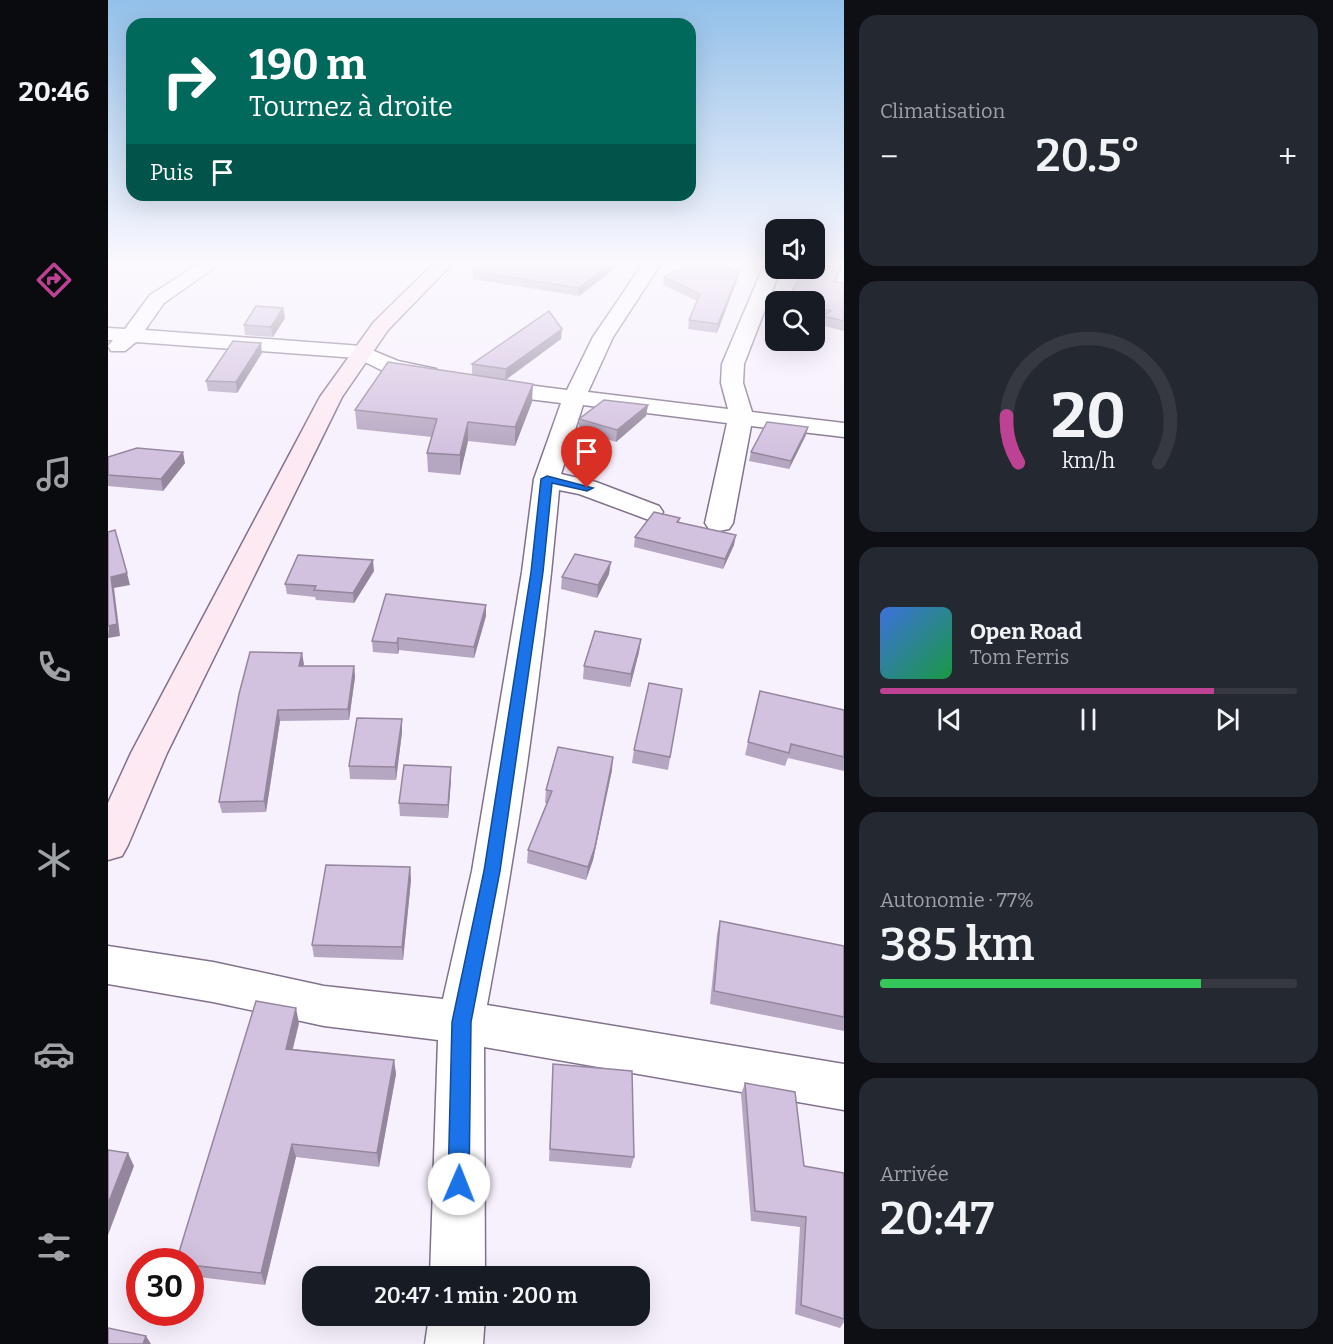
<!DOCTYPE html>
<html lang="fr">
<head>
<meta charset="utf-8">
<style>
  body { margin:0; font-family:Bitter,serif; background:#242831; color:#f1f3f6; height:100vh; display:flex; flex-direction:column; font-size:22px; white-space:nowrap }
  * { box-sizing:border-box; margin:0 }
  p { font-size:20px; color:#9ea1a6 }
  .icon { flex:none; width:33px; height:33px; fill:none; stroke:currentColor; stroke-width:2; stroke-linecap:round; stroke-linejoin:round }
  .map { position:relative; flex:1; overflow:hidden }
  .sheet { display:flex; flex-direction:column; gap:15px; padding:15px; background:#0d0f14; width:489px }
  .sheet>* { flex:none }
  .guide { position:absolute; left:18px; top:18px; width:570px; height:183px; border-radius:18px; box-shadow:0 6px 24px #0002; background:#00695c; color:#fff; overflow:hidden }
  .controls { position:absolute; left:657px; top:219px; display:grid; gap:12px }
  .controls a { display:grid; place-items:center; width:60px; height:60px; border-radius:12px; background:#171b24; box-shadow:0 6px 24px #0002; font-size:30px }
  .speed { position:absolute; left:18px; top:1248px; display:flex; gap:12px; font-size:30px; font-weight:700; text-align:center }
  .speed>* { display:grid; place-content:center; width:78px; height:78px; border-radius:50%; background:#171b24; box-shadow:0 6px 24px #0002; line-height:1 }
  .speed .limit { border:9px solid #d22; background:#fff; color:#111 }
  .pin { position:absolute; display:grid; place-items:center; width:51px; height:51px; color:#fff; margin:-62px -26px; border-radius:50% 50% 50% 0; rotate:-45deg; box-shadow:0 0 6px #0007 }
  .pin .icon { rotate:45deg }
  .me { position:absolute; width:66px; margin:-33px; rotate:1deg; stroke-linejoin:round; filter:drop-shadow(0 0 4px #0008) }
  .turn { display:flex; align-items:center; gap:21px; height:126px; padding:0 24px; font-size:27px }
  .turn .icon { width:78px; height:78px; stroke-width:2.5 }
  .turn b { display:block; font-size:42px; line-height:51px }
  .then { display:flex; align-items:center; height:57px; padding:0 24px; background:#0003; gap:12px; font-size:22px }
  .big { font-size:45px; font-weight:600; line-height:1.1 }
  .sheet .card { flex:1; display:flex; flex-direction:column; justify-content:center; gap:9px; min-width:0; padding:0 21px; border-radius:18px; background:#242831 }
  .sheet .dial { align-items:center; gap:0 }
  .dial svg { height:156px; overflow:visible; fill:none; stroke:#363941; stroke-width:7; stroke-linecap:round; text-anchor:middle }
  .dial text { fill:#f1f3f6; stroke:none }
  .song { display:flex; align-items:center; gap:18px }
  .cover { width:72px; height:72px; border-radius:9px; background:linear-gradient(135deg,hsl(220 70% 55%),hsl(140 70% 35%)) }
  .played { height:6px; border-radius:3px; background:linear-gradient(90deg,#bd4293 80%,#363941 80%) }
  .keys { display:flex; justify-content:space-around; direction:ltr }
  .heat { display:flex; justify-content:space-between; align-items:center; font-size:33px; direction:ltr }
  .charge { height:9px; border-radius:4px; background:linear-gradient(90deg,#34c759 77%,#363941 0) }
  .trip { position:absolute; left:194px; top:1266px; width:348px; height:60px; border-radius:18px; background:#171b24; box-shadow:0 6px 24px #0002; font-weight:600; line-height:60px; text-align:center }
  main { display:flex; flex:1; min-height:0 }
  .tab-bar { display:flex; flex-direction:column; width:108px; justify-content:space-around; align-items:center; background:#090b0e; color:#9ea1a6 }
  .tab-bar .icon { width:42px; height:42px }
  .tab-bar .on { color:#bd4293 }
  .tab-bar b { font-size:27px; color:#f1f3f6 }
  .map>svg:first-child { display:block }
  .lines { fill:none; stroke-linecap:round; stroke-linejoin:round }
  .minor-casing { stroke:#81718d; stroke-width:3 }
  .secondary-casing { stroke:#81718d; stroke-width:3 }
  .minor { fill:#fff; fill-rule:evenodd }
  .secondary { fill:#fde9f2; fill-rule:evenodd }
  .wall { fill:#b5a6c1 }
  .shaded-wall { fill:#94879d }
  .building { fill:#d3c1e0; stroke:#94879d; stroke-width:1.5 }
  .route { fill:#1a73e8; stroke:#114b97; stroke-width:1.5 }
</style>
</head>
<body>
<main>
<nav class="tab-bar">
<b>20:46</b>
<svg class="icon on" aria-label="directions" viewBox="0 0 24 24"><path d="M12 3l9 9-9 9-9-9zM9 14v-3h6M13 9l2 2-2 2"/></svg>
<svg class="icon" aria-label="music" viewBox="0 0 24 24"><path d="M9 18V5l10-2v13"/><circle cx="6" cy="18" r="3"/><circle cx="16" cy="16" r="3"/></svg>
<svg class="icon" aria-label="phone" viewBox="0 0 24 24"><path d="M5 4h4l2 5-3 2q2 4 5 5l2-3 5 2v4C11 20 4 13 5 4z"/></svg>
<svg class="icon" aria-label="climate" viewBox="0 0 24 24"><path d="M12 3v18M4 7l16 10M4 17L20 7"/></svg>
<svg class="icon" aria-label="car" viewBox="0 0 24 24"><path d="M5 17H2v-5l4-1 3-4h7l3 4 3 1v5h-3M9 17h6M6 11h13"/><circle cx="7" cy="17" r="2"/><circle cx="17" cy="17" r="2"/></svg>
<svg class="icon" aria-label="filters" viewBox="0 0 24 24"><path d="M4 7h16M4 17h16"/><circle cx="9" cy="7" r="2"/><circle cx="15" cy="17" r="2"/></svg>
</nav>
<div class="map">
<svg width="736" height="1344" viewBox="0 0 736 1344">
  <rect width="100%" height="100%" fill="#f7f0fd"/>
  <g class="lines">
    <defs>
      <g id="minor">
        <polygon points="89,265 110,265 56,303 37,330 254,346 290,361 328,369 331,374 328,379 320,381 275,371 249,358 28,342 17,351 3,351 0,346 5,340 0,340 0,328 17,329 42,295"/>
        <path d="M534,265H552L505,337L480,392L620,409L613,383L614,364L656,265H668V268H673L636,364L635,383L644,412L736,423V437L643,426L625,523L621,529L611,531L601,529L597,523L619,423L475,405L453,474L488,482L551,506L555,512L551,518L541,520L471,494L451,490C436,662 411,835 379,1005L736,1064V1110L376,1047L377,1276H322L330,1040L216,1026L105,1002L0,984V946L105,962L216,986L335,999L364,871L414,572L426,479L453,403L380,394L372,392L369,387L372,382L380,380L459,390L485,337Z"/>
        <polygon points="321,1316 377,1316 375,1344 317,1344"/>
      </g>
      <polygon id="secondary" points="324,265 343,265 280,330 234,397 59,753 20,845 14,856 0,860 0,803 23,753 212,397 266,322"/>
    </defs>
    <use href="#minor" class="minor-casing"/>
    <use href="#secondary" class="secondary-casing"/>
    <use href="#minor" class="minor"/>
    <use href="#secondary" class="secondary"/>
  </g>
  <g class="wall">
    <polygon points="511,265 471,296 365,279 365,271"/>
    <polygon points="556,277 629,280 609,333 580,329 581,320 589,301 555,285"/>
    <polygon points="728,282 736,283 736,331 713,325 715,318 706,316 706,302 679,302 679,299"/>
    <polygon points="175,308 177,318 165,337 137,335 136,325"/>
    <polygon points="453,339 398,380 424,402 407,446 360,441 352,475 320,472 319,453 324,437 249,429 247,410 364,374 364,364"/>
    <polygon points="154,353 129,393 100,391 98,381"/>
    <polygon points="540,405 538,416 508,442 471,430 471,419"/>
    <polygon points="700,427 698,435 681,469 641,461 643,452"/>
    <polygon points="0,457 77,463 55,491 0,486"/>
    <polygon points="572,518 571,522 626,545 615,569 526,547 527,537"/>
    <polygon points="266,571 246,603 208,600 207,597 179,594 177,584"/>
    <polygon points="501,574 489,598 453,589 454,577"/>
    <polygon points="378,616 366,658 291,650 290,654 265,652 264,641"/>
    <polygon points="533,639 531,652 522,687 475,679 476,666"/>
    <polygon points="196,664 195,666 246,666 247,677 241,720 172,721 158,812 114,813 111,802"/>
    <polygon points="574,689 560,770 524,763 526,750"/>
    <polygon points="652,691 736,710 736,771 680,758 677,766 637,755"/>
    <polygon points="294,719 294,732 288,780 242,779 241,766"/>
    <polygon points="504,770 485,860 478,880 419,863 420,850 439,803 437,803 438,790"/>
    <polygon points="343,780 340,818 292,816 291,803"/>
    <polygon points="302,867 303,880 295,960 206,957 204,945"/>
    <polygon points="612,921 736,946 736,1031 602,1004 609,934"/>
    <polygon points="191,1023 185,1049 286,1060 288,1074 271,1167 188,1157 157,1285 82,1276 82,1262"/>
    <polygon points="445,1064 526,1157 523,1168 441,1161"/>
    <polygon points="637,1083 696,1166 736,1173 736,1322 732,1328 687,1314 692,1227 643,1221 633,1094"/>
  </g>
  <g class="shaded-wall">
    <polygon points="501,265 511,265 471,296 471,288"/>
    <polygon points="733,265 735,265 724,290 726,282"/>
    <polygon points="631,272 629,280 609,333 610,324"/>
    <polygon points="175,308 177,318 165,337 163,327"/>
    <polygon points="454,329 453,339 397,380 398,369"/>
    <polygon points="153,343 154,353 129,393 128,382"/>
    <polygon points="425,384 424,402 407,446 407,427"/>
    <polygon points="540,405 538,416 508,442 509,430"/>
    <polygon points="360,422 360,441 352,475 352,455"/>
    <polygon points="700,427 698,435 681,469 683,461"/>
    <polygon points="75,452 77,463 55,491 53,479"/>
    <polygon points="628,535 626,545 615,569 617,559"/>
    <polygon points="265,560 266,571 246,603 245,593"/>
    <polygon points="503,562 501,574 489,598 490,585"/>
    <polygon points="19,573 22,585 6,588 12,636 0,638 3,577"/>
    <polygon points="378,605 378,616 366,658 366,647"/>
    <polygon points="290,638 291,650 290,654 289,643"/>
    <polygon points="533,639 531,652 522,687 523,674"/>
    <polygon points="194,653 196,664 193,677 191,666"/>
    <polygon points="246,666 247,677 241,720 240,709"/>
    <polygon points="170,710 172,721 158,812 156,801"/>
    <polygon points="294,719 294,732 288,780 287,767"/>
    <polygon points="505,757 504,770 485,860 478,880 480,867"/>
    <polygon points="343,767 343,780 340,818 340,805"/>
    <polygon points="302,867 303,880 295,960 294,947"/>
    <polygon points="188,1008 191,1023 181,1063 178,1049"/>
    <polygon points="286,1060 288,1074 271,1167 269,1153"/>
    <polygon points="184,1144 188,1157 157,1285 153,1273"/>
    <polygon points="20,1153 26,1166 0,1235 0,1204"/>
    <polygon points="38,1336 43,1344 35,1344"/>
  </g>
  <g class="building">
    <polygon points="372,265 501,265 471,288 365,271"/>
    <polygon points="579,265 611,265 631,272 610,324 581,320 592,294 556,277"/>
    <polygon points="706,265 733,265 726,282 736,283 736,321 715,316 723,311 706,306 706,302 688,302 679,299 698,268 706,268"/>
    <polygon points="148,306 175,308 163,327 136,325"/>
    <polygon points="441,311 454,329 398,369 364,364"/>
    <polygon points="125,341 153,343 128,382 98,381"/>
    <polygon points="280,362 425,384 407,427 360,422 352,455 319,453 329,419 247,410"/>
    <polygon points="496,400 540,405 509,430 471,419"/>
    <polygon points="659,422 700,427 683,461 643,452"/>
    <polygon points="29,448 75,452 53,479 0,475 0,457"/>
    <polygon points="546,512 572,518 569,522 628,535 617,559 527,537"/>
    <polygon points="7,530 19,573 3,577 9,624 0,626 0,532"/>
    <polygon points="467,554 503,562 490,585 454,577"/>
    <polygon points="190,555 265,560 245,593 206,590 208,586 177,584"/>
    <polygon points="278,594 378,605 366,647 290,638 289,643 264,641"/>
    <polygon points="487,631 533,639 523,674 476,666"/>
    <polygon points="142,652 194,653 191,666 246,666 240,709 170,710 156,801 111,802 131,694"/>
    <polygon points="541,683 574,689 562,757 526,750"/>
    <polygon points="652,691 736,710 736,757 683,744 681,753 640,742"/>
    <polygon points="249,718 294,719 287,767 241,766"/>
    <polygon points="450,747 505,757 487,847 480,867 420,850 444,791 438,790"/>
    <polygon points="296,765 343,767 340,805 291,803"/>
    <polygon points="218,865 302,867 294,947 204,945"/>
    <polygon points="612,921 736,946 736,1017 606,991"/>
    <polygon points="148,1001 188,1008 178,1049 286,1060 269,1153 184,1144 153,1273 82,1265 82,1262 68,1262"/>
    <polygon points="445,1064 524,1071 526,1157 442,1149"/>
    <polygon points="637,1083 687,1092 696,1166 736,1173 736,1319 693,1305 698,1217 647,1211"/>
    <polygon points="0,1150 20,1153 0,1204"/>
    <polygon points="0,1328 38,1336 35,1344 0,1344"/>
  </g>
  <linearGradient id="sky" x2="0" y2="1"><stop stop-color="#93c0e9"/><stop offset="0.58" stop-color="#fbf8fe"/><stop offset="1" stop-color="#fbf8fe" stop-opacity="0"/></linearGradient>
  <rect width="736" height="453" fill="url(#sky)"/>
  <polygon class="route" points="439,476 485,488 479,491 444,483 435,572 392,871 363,1022 361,1184 358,1191 351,1194 343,1191 340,1184 344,1022 376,871 423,572 433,479"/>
</svg>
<div class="controls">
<a><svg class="icon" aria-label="sound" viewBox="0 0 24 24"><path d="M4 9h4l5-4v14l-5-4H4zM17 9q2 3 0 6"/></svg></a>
<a><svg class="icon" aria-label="search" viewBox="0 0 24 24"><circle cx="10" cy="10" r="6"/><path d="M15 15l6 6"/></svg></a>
</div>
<div class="speed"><div class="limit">30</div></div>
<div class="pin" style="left:479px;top:488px;background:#d93025"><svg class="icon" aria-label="arrive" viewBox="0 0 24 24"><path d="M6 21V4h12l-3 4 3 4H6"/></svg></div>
<svg class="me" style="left:351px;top:1184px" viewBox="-20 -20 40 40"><circle r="19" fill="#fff"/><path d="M0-13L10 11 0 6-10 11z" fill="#1a73e8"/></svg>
<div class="trip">20:47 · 1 min · 200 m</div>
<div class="guide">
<div class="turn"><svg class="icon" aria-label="right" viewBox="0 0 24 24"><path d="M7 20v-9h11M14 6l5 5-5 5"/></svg><div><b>190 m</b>Tournez à droite</div></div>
<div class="then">Puis<svg class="icon" aria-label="arrive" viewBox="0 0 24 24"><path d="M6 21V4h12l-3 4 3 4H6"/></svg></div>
</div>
</div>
<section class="sheet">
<div class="card"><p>Climatisation</p>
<div class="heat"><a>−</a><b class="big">20.5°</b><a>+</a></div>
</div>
<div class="card dial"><svg viewBox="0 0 100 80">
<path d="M14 69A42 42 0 1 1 86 69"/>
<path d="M14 69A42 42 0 0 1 8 45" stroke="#bd4293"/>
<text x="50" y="56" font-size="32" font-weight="700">20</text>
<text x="50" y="72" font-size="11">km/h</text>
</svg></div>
<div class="card">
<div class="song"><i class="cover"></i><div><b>Open Road</b><p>Tom Ferris</p></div></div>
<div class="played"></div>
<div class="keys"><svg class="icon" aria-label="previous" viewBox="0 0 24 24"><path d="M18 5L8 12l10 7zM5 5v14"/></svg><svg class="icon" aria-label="pause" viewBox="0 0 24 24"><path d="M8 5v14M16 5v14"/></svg><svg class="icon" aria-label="next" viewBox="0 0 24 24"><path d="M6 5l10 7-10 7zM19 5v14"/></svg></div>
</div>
<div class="card"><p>Autonomie · 77%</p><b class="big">385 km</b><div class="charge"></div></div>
<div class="card"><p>Arrivée</p><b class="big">20:47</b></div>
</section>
</main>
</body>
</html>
